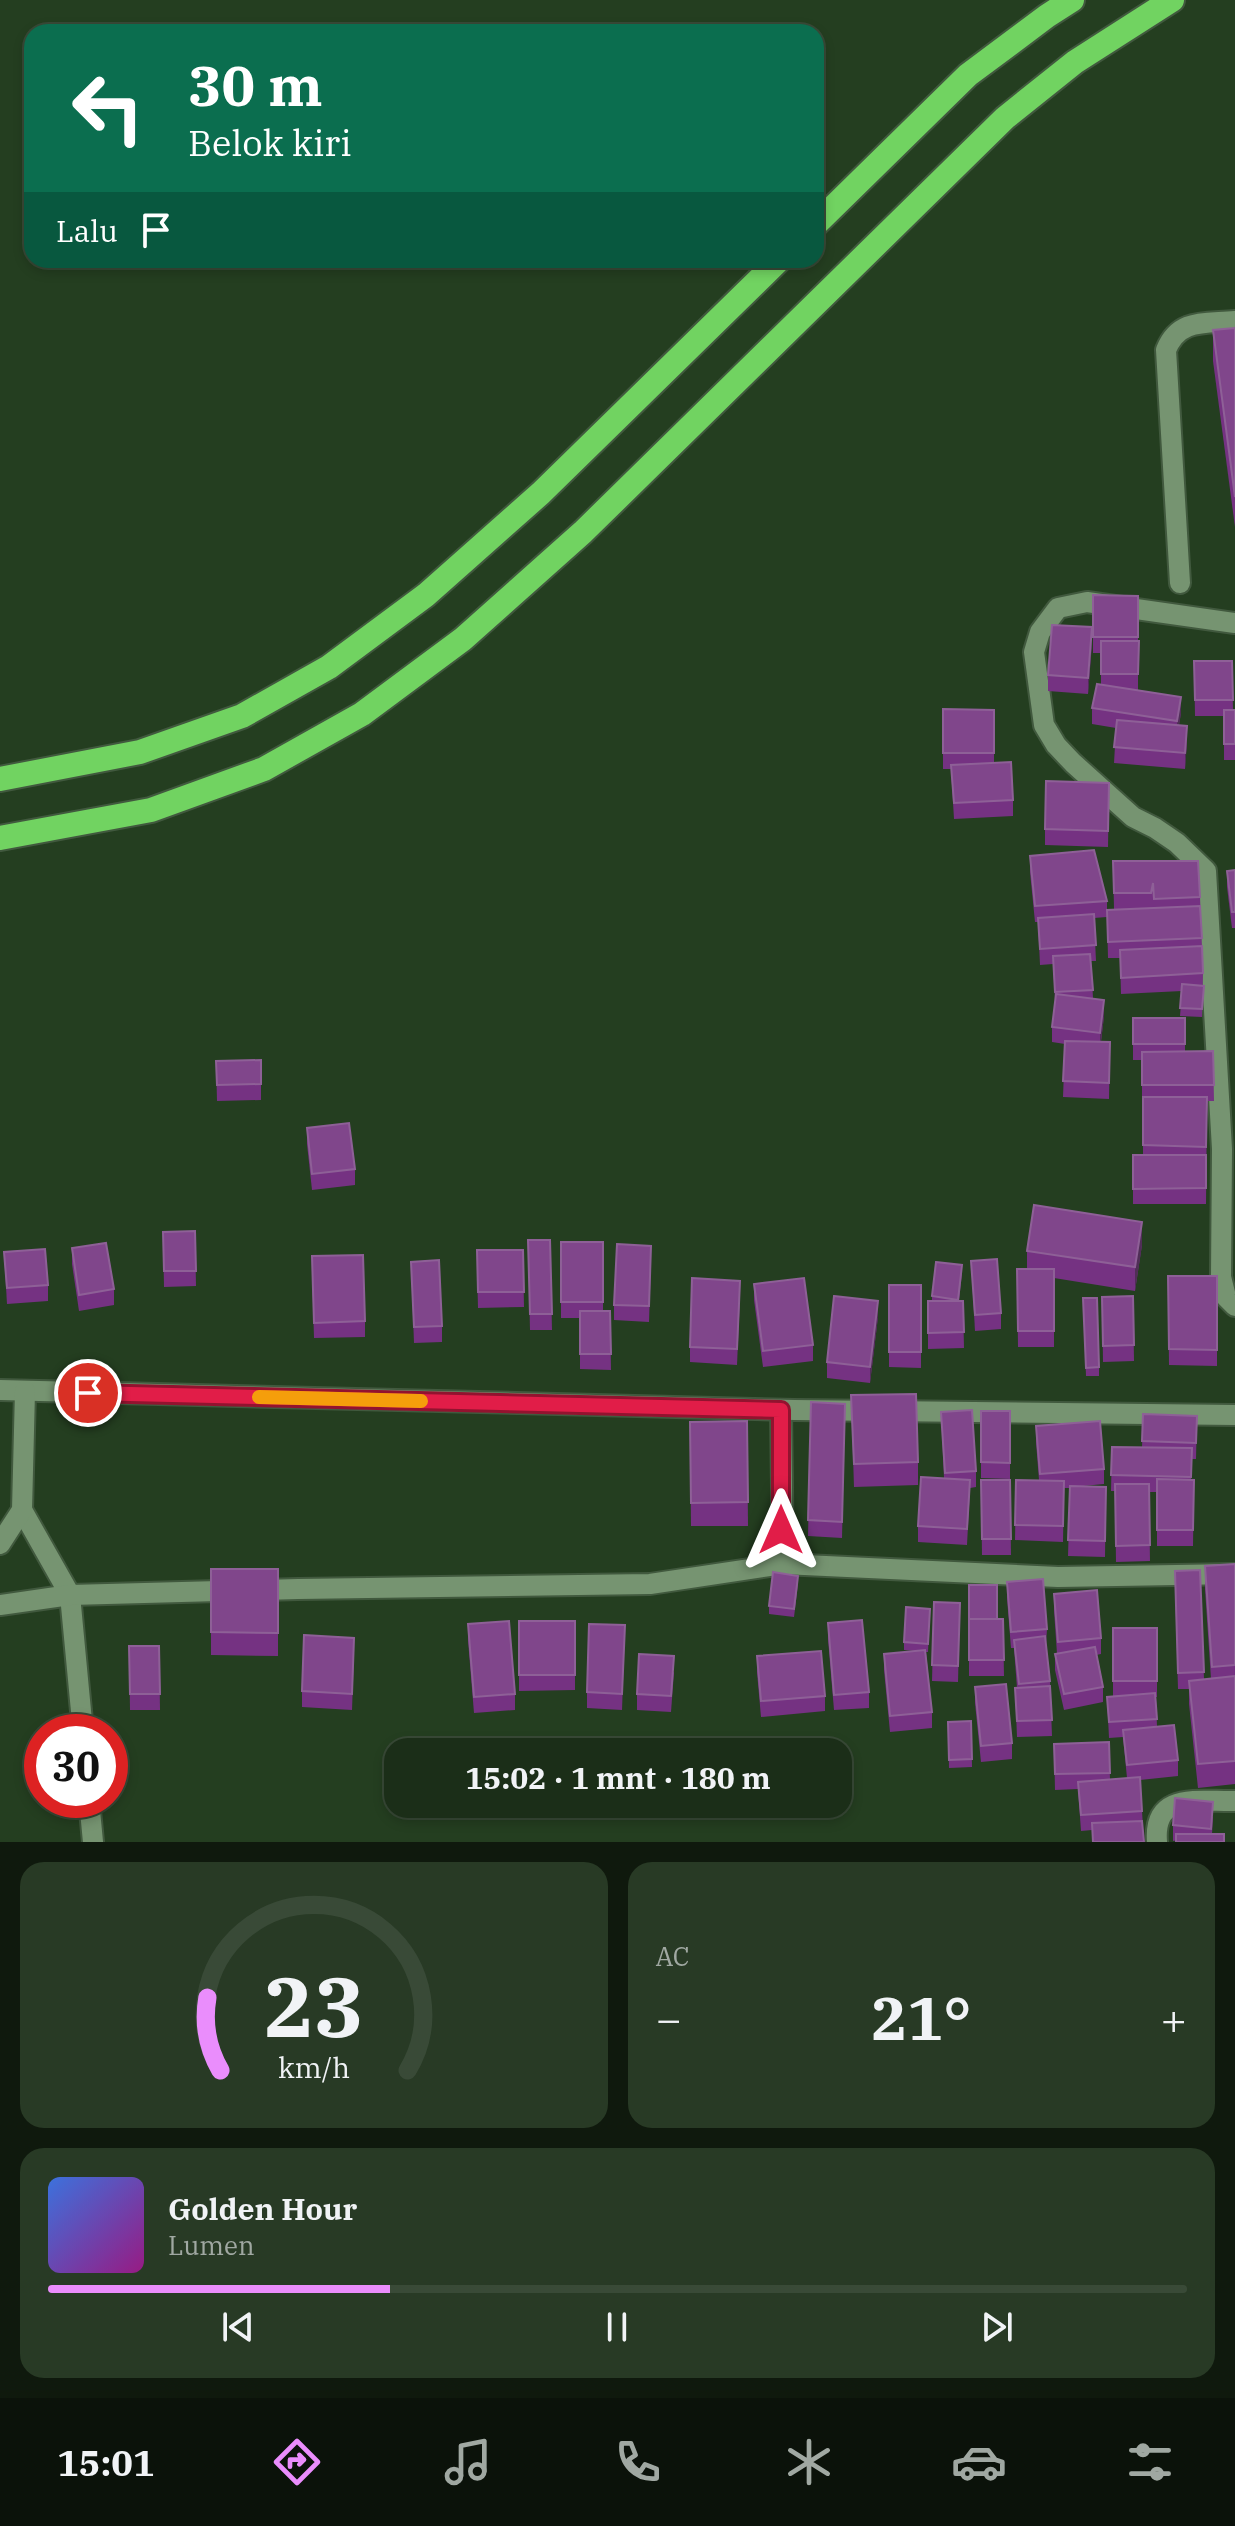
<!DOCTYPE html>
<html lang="id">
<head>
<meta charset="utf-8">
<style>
  body { margin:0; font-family:"IBM Plex Serif",serif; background:#283a25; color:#f1f3f6; height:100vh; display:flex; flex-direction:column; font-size:30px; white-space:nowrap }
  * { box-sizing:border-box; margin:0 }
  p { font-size:26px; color:#a0a8a2 }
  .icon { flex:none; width:44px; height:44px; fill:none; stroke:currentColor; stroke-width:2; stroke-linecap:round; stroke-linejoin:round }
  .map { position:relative; height:1842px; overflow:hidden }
  .details { display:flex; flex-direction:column; gap:20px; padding:20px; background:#0f190d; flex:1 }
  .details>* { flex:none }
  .guide { position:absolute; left:24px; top:24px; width:800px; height:244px; border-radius:24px; box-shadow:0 4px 12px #0003,0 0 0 2px #394a37; background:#0b6e4f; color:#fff; overflow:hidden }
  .speed { position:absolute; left:24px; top:1714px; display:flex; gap:16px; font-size:40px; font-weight:700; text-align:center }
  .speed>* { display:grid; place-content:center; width:104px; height:104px; border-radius:50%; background:#1b2e18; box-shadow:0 4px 12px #0003,0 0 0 2px #394a37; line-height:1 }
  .speed .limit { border:12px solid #d22; background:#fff; color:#111 }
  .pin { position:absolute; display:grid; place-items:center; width:68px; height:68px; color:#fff; margin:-34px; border:4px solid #fff; border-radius:50%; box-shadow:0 2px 8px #0007 }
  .me { position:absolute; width:88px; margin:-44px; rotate:0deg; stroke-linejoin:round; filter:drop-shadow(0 0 6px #0008) }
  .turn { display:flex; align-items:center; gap:28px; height:168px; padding:0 32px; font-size:36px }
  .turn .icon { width:104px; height:104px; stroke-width:2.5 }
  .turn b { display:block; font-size:56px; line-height:68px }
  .then { display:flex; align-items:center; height:76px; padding:0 32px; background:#0003; gap:16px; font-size:30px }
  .big { font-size:60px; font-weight:700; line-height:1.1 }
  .details .card { flex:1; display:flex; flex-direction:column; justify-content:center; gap:12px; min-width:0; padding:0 28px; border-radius:24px; background:#283a25 }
  .details .dial { align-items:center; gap:0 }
  .dial svg { height:208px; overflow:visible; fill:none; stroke:#394a37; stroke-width:7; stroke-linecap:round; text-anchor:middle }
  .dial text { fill:#f1f3f6; stroke:none }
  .song { display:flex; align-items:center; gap:24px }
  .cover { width:96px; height:96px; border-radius:12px; background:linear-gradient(135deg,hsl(220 70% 55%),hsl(310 70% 35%)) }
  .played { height:8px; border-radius:4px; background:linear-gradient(90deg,#ea8dfc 30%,#394a37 30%) }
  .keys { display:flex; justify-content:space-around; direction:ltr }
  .heat { display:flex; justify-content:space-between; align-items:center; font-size:44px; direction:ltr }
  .details .tiles { flex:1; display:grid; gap:20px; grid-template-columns:1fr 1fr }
  .card:last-child { grid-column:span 2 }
  .trip { position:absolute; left:384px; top:1738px; width:468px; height:80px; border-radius:24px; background:#1b2e18; box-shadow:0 4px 12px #0003,0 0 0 2px #394a37; font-weight:700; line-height:80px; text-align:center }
  .dock { display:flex; height:128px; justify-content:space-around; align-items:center; background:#0b120a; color:#a0a8a2 }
  .dock .icon { width:56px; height:56px }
  .dock .active { color:#ea8dfc }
  .dock b { font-size:36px; color:#f1f3f6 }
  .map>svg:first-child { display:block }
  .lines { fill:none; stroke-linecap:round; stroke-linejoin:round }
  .minor-casing { stroke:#41593e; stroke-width:24 }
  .highway-casing { stroke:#41593e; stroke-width:28 }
  .minor { stroke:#769471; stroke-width:20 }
  .highway { stroke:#71d361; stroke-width:24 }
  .wall { fill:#753282 }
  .shaded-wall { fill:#502e57 }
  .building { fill:#80468b; stroke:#8e6097; stroke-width:2 }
  .route-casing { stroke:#92132f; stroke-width:20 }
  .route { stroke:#e11d48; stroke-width:14 }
  .slow { stroke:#f59e0b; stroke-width:14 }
</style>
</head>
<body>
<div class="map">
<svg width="1235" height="1842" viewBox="0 0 1235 1842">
  <rect width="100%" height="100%" fill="#243e20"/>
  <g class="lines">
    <defs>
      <g id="minor">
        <path d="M1180,583L1166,350C1179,318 1205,324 1235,321"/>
        <polyline points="1235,623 1087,602 1058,608 1040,632 1034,652 1044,725 1056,745 1073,763 1133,817 1155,828 1177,843 1206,871 1222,1149 1221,1277 1226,1297 1235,1306"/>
        <polyline points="0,1390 795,1410 1235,1415"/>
        <polyline points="22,1510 70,1595 83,1732"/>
        <polyline points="0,1544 22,1510 25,1391"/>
        <polyline points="783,1564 1058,1577 1235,1574"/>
        <polyline points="0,1605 70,1595 298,1589 650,1584 783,1564 781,1410"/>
        <polyline points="89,1800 93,1842"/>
        <path d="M1157,1842C1153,1791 1198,1802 1235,1801"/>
      </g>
      <g id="highway">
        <polyline points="816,224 968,75 1047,16 1072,0"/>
        <polyline points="0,779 140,752 242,716 329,667 426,595 541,493 779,260"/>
        <polyline points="0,838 151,810 264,769 362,714 463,639 583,532 1005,118 1075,62 1172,0"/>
      </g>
    </defs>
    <use href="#minor" class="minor-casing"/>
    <use href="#highway" class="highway-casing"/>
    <use href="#minor" class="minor"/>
    <use href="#highway" class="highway"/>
  </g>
  <g class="wall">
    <polygon points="1235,328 1235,527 1213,361 1213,330"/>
    <polygon points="1093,595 1138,596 1138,690 1134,690 1181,713 1179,725 1187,742 1185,769 1114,763 1116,728 1092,724 1092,708 1101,684 1101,653 1093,653"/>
    <polygon points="1092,643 1088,694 1048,691 1048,675"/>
    <polygon points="1194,661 1232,661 1233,710 1235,710 1235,760 1224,760 1224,716 1195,716"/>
    <polygon points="943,709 994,710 994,763 1013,800 1013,816 954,819 951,769 943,769"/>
    <polygon points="1109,783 1108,847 1045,845 1045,829"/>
    <polygon points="1030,856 1107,901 1107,910 1135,909 1114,909 1113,861 1200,897 1203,973 1202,1017 1180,1016 1182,991 1121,994 1120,958 1108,958 1107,917 1094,918 1096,961 1091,961 1093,998 1104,1016 1101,1042 1110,1042 1109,1099 1063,1097 1065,1044 1052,1042 1052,1027 1055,1001 1053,964 1040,965 1038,922 1035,922 1030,872"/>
    <polygon points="1235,870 1235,928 1232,928 1227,887 1227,871"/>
    <polygon points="1133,1018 1185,1018 1185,1051 1213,1051 1214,1101 1207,1101 1206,1204 1133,1204 1133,1155 1143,1155 1143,1101 1142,1101 1142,1060 1133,1060"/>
    <polygon points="261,1060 261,1100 217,1101 216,1061"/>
    <polygon points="307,1128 355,1169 355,1185 312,1190 307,1144"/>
    <polygon points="195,1231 196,1286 164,1287 163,1232"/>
    <polygon points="528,1240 550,1240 552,1330 530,1330"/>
    <polygon points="561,1242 603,1242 603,1311 610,1311 611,1370 580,1369 580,1318 561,1318"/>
    <polygon points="1142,1245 1135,1291 1054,1278 1054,1347 1018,1347 1017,1269 1027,1269 1027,1251"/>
    <polygon points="72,1248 114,1289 114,1305 79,1311 72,1264"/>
    <polygon points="523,1250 524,1307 478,1308 477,1266"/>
    <polygon points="4,1252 48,1285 48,1301 7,1304"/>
    <polygon points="971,1261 1001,1313 1001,1329 975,1331"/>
    <polygon points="411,1262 442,1326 442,1342 414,1343"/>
    <polygon points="651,1262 649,1322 614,1320 614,1305"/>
    <polygon points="312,1272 365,1321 365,1337 314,1338"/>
    <polygon points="962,1273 959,1301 963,1301 964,1348 928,1349 928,1301 932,1301 932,1296"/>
    <polygon points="1168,1276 1217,1276 1217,1366 1169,1365"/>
    <polygon points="754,1284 813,1345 813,1361 763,1367 754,1300"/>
    <polygon points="889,1285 921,1285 921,1368 889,1367"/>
    <polygon points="1133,1296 1134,1361 1103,1362 1102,1297"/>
    <polygon points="740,1297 737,1365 690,1362 690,1347"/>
    <polygon points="1083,1298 1099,1367 1099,1376 1086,1376"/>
    <polygon points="878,1317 870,1383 827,1378 827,1362"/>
    <polygon points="851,1395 918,1462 918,1485 854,1487"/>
    <polygon points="811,1402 845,1404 842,1538 808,1536"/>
    <polygon points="981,1411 1010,1411 1010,1479 981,1478"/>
    <polygon points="941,1412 976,1471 976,1487 970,1488 967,1545 918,1542 918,1526 944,1478"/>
    <polygon points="1143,1414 1197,1416 1196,1459 1192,1459 1191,1480 1194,1480 1193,1546 1157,1546 1157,1492 1149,1492 1150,1561 1116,1562 1115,1491 1111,1491 1112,1447 1142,1448"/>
    <polygon points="747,1421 748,1526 691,1526 690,1422"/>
    <polygon points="1036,1426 1104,1469 1104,1484 1083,1486 1106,1487 1105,1557 1068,1556 1070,1488 1064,1488 1063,1542 1015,1540 1016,1480 1039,1480 1036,1442"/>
    <polygon points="981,1480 1010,1480 1011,1555 982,1555"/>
    <polygon points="1235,1564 1235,1784 1198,1788 1189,1704 1189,1689 1178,1689 1175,1587 1200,1570 1204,1679 1211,1679 1205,1589 1205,1566"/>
    <polygon points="211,1569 278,1569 278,1656 211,1655"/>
    <polygon points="1007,1582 1047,1629 1046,1645 1050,1681 1052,1736 1017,1737 1015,1688 1017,1688 1014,1648 1011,1648 1007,1598"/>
    <polygon points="798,1584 794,1617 769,1614 769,1606"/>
    <polygon points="1054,1594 1101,1638 1101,1654 1096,1655 1103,1687 1103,1702 1064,1710 1055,1670 1055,1654 1057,1654 1054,1610"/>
    <polygon points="934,1602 960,1603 958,1682 932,1681"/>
    <polygon points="930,1609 928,1652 926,1652 932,1712 932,1728 890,1732 884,1670 884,1654 917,1651 904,1650 904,1642"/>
    <polygon points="997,1619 1003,1619 1004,1676 969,1676 969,1628"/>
    <polygon points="519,1621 575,1621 575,1690 519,1691"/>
    <polygon points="828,1623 869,1692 869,1708 834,1710 828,1639"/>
    <polygon points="468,1624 515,1694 515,1710 474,1713 468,1640"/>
    <polygon points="625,1625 622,1710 587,1708 587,1692"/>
    <polygon points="1113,1628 1157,1628 1157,1697 1156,1697 1157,1727 1178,1760 1178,1776 1140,1780 1144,1842 1092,1830 1081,1831 1078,1789 1055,1790 1054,1744 1109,1742 1110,1780 1127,1778 1123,1737 1109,1738 1107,1697 1113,1697"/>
    <polygon points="129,1646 159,1646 160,1710 130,1710"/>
    <polygon points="354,1654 352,1710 302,1707 302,1691"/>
    <polygon points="757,1656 825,1696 825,1711 761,1717 757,1672"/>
    <polygon points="674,1672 671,1712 637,1710 637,1694"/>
    <polygon points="975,1687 1012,1743 1012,1759 981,1762 975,1703"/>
    <polygon points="971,1721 972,1767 949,1768 948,1722"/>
    <polygon points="1213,1817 1212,1834 1173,1841 1173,1825"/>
  </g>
  <g class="shaded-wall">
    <polygon points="1092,627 1092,643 1088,694 1088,678"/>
    <polygon points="1181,697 1181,713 1177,737 1177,721"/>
    <polygon points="1187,726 1187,742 1185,769 1185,753"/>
    <polygon points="1104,1000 1104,1016 1100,1049 1100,1033"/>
    <polygon points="1142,1222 1142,1245 1135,1291 1135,1267"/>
    <polygon points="878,1301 878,1317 870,1383 870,1367"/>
  </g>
  <g class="building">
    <polygon points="1235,328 1235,497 1213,330"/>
    <polygon points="1093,595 1138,596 1138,637 1093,637"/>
    <polygon points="1052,625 1092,627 1088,678 1048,675"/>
    <polygon points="1101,641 1139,641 1138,674 1101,674"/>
    <polygon points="1194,661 1232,661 1233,700 1195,700"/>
    <polygon points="1097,684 1181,697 1177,721 1092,708"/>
    <polygon points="943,709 994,710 994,753 943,753"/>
    <rect x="1224" y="710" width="11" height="34"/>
    <polygon points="1117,720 1187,726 1185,753 1114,747"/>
    <polygon points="1011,762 1013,800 954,803 951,765"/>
    <polygon points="1046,781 1109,783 1108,831 1045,829"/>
    <polygon points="1094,850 1107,901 1035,906 1030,856"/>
    <polygon points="1113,861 1198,861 1200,897 1154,899 1153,883 1151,893 1114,893"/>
    <polygon points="1235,870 1235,912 1232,912 1227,871"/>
    <polygon points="1200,906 1202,938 1108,942 1107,910"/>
    <polygon points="1094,914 1096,945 1040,949 1038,918"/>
    <polygon points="1202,946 1203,973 1121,978 1120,950"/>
    <polygon points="1090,954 1093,990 1055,992 1053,956"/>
    <polygon points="1182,984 1204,986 1202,1009 1180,1008"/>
    <polygon points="1056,994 1104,1000 1100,1033 1052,1027"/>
    <rect x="1133" y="1018" width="52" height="26"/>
    <polygon points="1065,1041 1110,1042 1109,1083 1063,1081"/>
    <polygon points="1213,1051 1214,1085 1142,1085 1142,1052"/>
    <polygon points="261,1060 261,1084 217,1085 216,1061"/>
    <polygon points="1143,1097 1207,1097 1206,1147 1143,1145"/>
    <polygon points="349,1123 355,1169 312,1174 307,1128"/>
    <polygon points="1133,1155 1206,1155 1206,1188 1133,1189"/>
    <polygon points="1034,1205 1142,1222 1135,1267 1027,1251"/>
    <polygon points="195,1231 196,1271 164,1271 163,1232"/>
    <polygon points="528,1240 550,1240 552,1314 530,1314"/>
    <rect x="561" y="1242" width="42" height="60"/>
    <polygon points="106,1243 114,1289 79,1295 72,1248"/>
    <polygon points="617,1244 651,1246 649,1306 614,1305"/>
    <polygon points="45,1249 48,1285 7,1288 4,1252"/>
    <polygon points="477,1250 523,1250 524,1292 478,1292"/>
    <polygon points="363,1255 365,1321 314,1323 312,1256"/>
    <polygon points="997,1259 1001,1313 975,1315 971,1261"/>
    <polygon points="439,1260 442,1326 414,1327 411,1262"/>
    <polygon points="936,1262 962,1265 958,1300 932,1296"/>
    <polygon points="1017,1269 1054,1269 1054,1331 1018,1331"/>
    <polygon points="1168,1276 1217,1276 1217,1350 1169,1349"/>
    <polygon points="692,1278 740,1281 737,1349 690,1347"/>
    <polygon points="804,1278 813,1345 763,1351 754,1284"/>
    <rect x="889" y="1285" width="32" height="67"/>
    <polygon points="834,1296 878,1301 870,1367 827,1362"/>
    <polygon points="1133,1296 1134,1345 1103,1346 1102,1297"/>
    <polygon points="1083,1298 1097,1298 1099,1367 1086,1368"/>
    <polygon points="928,1301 963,1301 964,1332 928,1333"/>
    <polygon points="580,1311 610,1311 611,1354 580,1354"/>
    <polygon points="916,1394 918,1462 854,1464 851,1395"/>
    <polygon points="811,1402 845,1404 842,1522 808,1520"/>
    <polygon points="972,1410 976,1471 945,1473 941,1412"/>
    <polygon points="981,1411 1010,1411 1010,1463 981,1462"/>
    <polygon points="1143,1414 1197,1416 1196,1443 1142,1441"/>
    <polygon points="747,1421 748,1502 691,1503 690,1422"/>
    <polygon points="1100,1421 1104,1469 1040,1474 1036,1426"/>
    <polygon points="1112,1447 1192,1448 1191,1477 1111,1475"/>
    <polygon points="921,1477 970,1480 967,1529 918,1526"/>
    <polygon points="1157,1479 1194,1480 1193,1530 1157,1530"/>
    <polygon points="981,1480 1010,1480 1011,1539 982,1539"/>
    <polygon points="1016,1480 1064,1481 1063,1526 1015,1525"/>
    <polygon points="1115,1484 1149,1484 1150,1545 1116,1546"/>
    <polygon points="1070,1486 1106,1487 1105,1541 1068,1540"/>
    <polygon points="1235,1564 1235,1665 1212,1667 1205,1566"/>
    <polygon points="211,1569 278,1569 278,1633 211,1632"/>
    <polygon points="1200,1570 1204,1672 1178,1673 1175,1571"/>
    <polygon points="773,1572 798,1576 794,1609 769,1606"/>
    <polygon points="1043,1579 1047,1629 1011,1632 1007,1582"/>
    <polygon points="969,1585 997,1585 997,1619 969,1619 969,1620"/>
    <polygon points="1097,1590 1101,1638 1058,1642 1054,1594"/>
    <polygon points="934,1602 960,1603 958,1666 932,1665"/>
    <polygon points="906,1607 930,1609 928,1644 904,1642"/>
    <polygon points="969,1619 1003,1619 1004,1660 969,1660"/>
    <polygon points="862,1620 869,1692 834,1695 828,1623"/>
    <polygon points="509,1621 515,1694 474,1697 468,1624"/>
    <rect x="519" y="1621" width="56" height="54"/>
    <polygon points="589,1624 625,1625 622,1694 587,1692"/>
    <rect x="1113" y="1628" width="44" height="53"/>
    <polygon points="304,1635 354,1638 352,1694 302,1691"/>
    <polygon points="1045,1636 1050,1681 1019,1684 1014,1640"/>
    <polygon points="129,1646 159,1646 160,1694 130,1694"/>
    <polygon points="1095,1647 1103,1687 1064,1694 1055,1654"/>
    <polygon points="925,1650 932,1712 890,1716 884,1654"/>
    <polygon points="821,1651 825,1696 761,1701 757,1656"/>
    <polygon points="639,1654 674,1656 671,1696 637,1694"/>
    <polygon points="1235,1676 1235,1761 1198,1764 1189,1681"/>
    <polygon points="1006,1684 1012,1743 981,1746 975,1687"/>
    <polygon points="1050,1686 1052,1720 1017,1721 1015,1688"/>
    <polygon points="1155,1693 1157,1719 1109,1722 1107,1697"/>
    <polygon points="971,1721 972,1759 949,1760 948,1722"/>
    <polygon points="1174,1725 1178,1760 1127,1765 1123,1730"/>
    <polygon points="1109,1742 1110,1773 1055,1774 1054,1744"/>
    <polygon points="1140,1777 1142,1811 1081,1815 1078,1782"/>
    <polygon points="1175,1798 1213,1802 1211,1829 1173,1825"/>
    <polygon points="1142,1821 1144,1842 1093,1842 1092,1823"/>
    <rect x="1176" y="1834" width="48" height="8"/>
  </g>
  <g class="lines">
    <defs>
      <polyline id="route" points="88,1393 781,1410 781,1530"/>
    </defs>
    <use href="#route" class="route-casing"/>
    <use href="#route" class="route"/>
    <polyline class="slow" points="259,1397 421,1401"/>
  </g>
</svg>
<div class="speed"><div class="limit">30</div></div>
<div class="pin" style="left:88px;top:1393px;background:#d93025"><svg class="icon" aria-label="arrive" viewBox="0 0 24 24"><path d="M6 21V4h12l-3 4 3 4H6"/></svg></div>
<svg class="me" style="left:781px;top:1530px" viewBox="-20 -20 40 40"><path d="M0-17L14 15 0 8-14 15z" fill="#e11d48" stroke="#fff" stroke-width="4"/></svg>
<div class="trip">15:02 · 1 mnt · 180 m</div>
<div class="guide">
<div class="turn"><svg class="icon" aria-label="left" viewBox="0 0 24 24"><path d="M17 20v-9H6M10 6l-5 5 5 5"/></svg><div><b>30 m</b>Belok kiri</div></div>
<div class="then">Lalu<svg class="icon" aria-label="arrive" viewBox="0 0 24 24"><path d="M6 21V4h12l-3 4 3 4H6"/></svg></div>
</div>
</div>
<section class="details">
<div class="tiles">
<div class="card dial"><svg viewBox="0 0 100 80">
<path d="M14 69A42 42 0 1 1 86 69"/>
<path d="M14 69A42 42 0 0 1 9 41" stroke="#ea8dfc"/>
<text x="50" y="56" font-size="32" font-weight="700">23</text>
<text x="50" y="72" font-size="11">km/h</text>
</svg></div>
<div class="card"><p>AC</p>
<div class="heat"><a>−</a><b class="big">21°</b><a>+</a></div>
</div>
<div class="card">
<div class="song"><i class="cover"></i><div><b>Golden Hour</b><p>Lumen</p></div></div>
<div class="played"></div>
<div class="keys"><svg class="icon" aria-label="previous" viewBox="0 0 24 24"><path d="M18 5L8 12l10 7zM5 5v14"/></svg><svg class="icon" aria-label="pause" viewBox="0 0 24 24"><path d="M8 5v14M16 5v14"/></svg><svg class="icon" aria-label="next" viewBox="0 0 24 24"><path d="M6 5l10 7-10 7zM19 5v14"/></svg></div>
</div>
</div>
</section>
<nav class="dock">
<b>15:01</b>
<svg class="icon active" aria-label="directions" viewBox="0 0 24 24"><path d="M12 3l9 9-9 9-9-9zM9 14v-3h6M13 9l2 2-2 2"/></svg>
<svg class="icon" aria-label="music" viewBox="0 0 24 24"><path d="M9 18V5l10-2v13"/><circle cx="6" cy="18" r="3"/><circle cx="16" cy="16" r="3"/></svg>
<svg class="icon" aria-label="phone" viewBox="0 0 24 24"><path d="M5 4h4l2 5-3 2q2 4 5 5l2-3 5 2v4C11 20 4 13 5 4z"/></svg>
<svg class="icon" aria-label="climate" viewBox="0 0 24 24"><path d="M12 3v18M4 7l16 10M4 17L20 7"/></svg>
<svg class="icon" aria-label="car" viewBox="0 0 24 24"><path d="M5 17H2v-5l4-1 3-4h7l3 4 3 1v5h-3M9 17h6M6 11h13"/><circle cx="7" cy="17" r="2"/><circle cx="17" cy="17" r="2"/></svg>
<svg class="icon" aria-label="filters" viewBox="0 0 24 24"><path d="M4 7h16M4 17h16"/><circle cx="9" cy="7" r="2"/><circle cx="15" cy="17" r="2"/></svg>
</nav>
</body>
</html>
